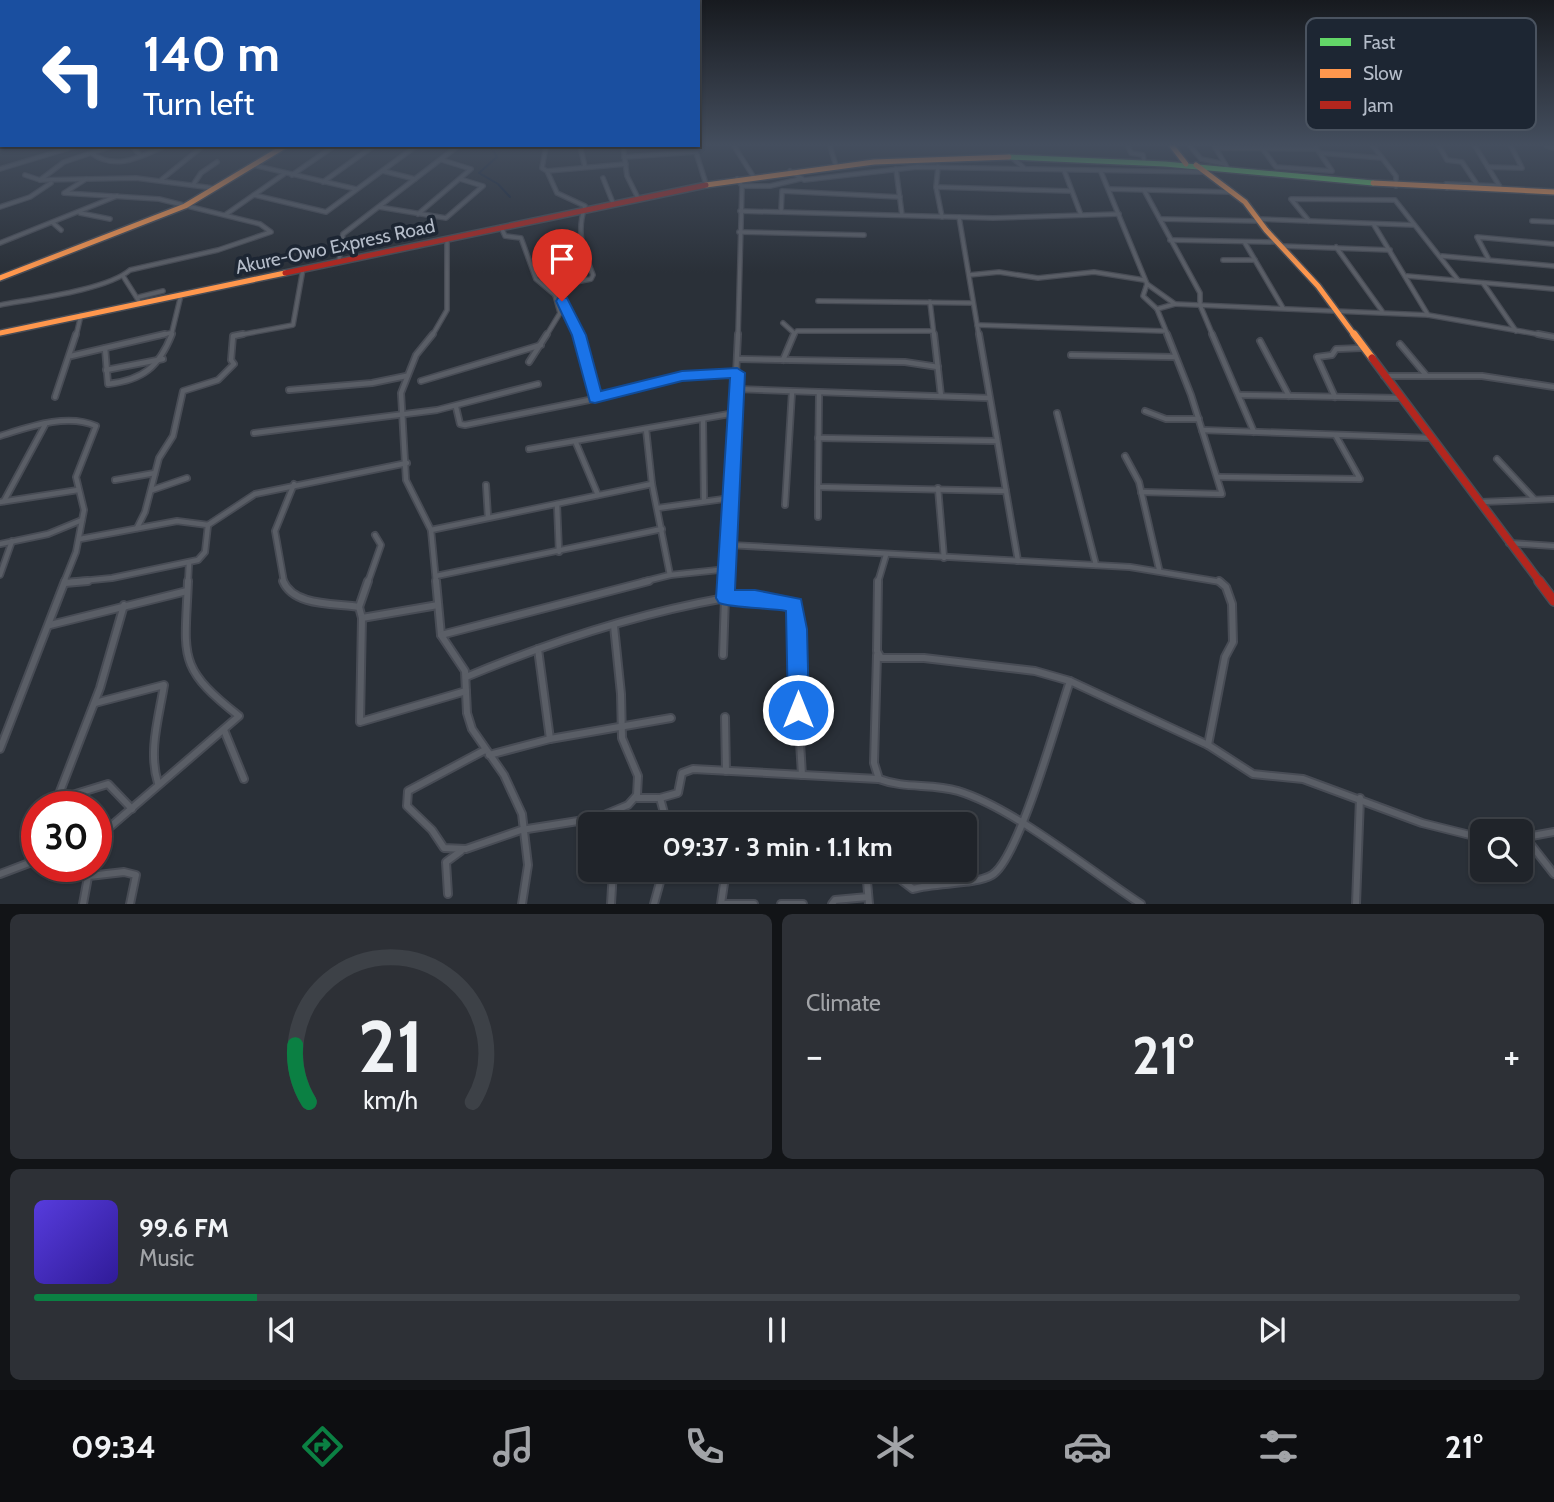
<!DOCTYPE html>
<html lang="en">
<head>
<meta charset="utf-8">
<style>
  body { margin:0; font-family:Cabin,sans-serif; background:#2d3036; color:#f1f3f6; height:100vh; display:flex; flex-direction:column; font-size:26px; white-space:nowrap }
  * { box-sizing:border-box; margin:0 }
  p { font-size:23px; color:#a2a4a8 }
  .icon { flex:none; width:38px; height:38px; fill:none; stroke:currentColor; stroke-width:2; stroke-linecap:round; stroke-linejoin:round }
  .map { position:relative; height:904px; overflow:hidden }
  .drawer { display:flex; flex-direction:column; gap:10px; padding:10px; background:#121417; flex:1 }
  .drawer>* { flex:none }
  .banner { position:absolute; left:0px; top:0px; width:700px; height:147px; box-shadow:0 2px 5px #0004,0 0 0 2px #3d4147; background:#1a4fa0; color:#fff; overflow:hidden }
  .buttons { position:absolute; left:1470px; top:819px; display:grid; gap:14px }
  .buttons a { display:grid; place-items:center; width:63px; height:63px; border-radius:10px; background:#20242a; box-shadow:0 2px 5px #0004,0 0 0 2px #3d4147; font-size:35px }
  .speed { position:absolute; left:21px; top:791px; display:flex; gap:14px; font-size:35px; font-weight:700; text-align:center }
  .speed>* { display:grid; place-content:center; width:91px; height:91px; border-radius:50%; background:#20242a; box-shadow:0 2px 5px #0004,0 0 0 2px #3d4147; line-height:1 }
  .speed .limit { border:10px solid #d22; background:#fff; color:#111 }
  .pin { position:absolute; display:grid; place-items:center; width:60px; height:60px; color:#fff; margin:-72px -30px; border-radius:50% 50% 50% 0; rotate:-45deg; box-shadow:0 0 7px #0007 }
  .pin .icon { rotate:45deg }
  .me { position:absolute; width:77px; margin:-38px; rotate:0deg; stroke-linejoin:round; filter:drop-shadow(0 0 5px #0008) }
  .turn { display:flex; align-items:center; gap:24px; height:147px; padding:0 28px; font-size:32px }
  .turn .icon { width:91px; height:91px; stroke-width:2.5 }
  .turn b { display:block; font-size:49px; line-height:60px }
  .big { font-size:52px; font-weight:700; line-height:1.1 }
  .drawer .card { flex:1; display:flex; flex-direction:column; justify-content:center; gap:10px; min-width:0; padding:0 24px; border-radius:10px; background:#2d3036 }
  .drawer .dial { align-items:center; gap:0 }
  .dial svg { height:182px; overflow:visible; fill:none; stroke:#3d4147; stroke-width:7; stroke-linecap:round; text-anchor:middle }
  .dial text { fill:#f1f3f6; stroke:none }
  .song { display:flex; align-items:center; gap:21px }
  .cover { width:84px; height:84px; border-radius:10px; background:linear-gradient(135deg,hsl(250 70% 55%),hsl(250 70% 35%)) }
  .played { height:7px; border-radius:4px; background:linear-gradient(90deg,#0b8043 15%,#3d4147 15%) }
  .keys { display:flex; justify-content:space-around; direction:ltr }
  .heat { display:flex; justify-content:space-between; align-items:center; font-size:38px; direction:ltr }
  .drawer .tiles { flex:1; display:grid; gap:10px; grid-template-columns:1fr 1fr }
  .card:last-child { grid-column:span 2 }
  .trip { position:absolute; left:578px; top:812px; width:399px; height:70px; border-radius:10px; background:#20242a; box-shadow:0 2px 5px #0004,0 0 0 2px #3d4147; font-weight:700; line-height:70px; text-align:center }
  .menu { display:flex; height:112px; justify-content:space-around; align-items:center; background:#0d0e11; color:#a2a4a8 }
  .menu .icon { width:49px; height:49px }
  .menu .selected { color:#0b8043 }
  .menu b { font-size:32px; color:#f1f3f6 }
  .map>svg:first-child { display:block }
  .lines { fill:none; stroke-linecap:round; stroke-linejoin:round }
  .stream { stroke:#19273c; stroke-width:2 }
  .street-far2-casing { stroke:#484c55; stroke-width:6 }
  .street-far1-casing { stroke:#484c55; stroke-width:8 }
  .street-casing { stroke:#484c55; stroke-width:10 }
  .fast-casing { stroke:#484c55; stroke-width:8 }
  .slow-far1-casing { stroke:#484c55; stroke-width:8 }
  .slow-casing { stroke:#484c55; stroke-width:10 }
  .jam-far2-casing { stroke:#484c55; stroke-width:8 }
  .jam-far1-casing { stroke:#484c55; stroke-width:10 }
  .jam-casing { stroke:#484c55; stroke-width:12 }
  .street-far2 { stroke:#5a5e66; stroke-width:3.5 }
  .street-far1 { stroke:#5a5e66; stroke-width:4.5 }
  .street { stroke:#5a5e66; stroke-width:6 }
  .fast { stroke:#63d668; stroke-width:5 }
  .slow-far1 { stroke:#ff974d; stroke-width:5 }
  .slow { stroke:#ff974d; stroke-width:7 }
  .jam-far2 { stroke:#b3261e; stroke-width:5 }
  .jam-far1 { stroke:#b3261e; stroke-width:7 }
  .jam { stroke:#b3261e; stroke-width:9 }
  .route { fill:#1a73e8; stroke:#114b97; stroke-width:2 }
  .labels { text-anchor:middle; stroke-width:7; stroke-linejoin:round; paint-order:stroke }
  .far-street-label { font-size:19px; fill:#b4bcc9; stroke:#1d2633 }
  .key { fill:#1d2633; stroke:#4a5360; stroke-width:2 }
  .key-label { font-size:19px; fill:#b4bcc9 }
</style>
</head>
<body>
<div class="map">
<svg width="1554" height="904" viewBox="0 0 1554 904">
  <rect width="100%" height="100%" fill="#2a3038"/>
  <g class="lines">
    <polyline class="stream" points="490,146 497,157 479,173 498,184 510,197"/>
    <defs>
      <g id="street-far2">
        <polyline points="132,146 140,155"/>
        <polyline points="546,146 542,168 547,171 626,164"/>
        <polyline points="580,146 585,167"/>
        <polyline points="623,146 627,176 638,198"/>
        <polyline points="694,146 706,184"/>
        <polyline points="734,146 753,176"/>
        <polyline points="830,146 836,166"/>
        <polyline points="1128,146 1131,153 1143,155 1144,161"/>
        <polyline points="1190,146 1201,159 1225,164"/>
        <polyline points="1373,146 1396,176 1396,186"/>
        <polyline points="1439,146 1447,160 1462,162 1476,183"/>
        <polyline points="1475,146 1500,187"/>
        <polyline points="1547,146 1554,148"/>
        <polyline points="1215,147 1228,169"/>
        <polyline points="1215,148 1316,149"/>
        <polyline points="1262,148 1276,167 1332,171 1315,146"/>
        <path d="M91,153C116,171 140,157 165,146"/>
        <polyline points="1320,153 1382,158"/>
        <polyline points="1010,156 1024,168"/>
        <polyline points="624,157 696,152"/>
        <polyline points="253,165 356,189"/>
        <polyline points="938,167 936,187 942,217"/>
        <polyline points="1488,167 1522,168 1511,146"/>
        <polyline points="0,169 76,146"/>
        <polyline points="896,169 902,215"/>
        <polyline points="1064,170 1081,215"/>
        <polyline points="383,171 415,179"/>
        <path d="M547,171L557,193L585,206C576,233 583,249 593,275L591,279L555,286"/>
        <polyline points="790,171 804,180 917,167 1204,172"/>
        <polyline points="1101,172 1147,284"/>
        <polyline points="25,175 40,180 136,178 213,188"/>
        <polyline points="292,175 334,146"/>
        <polyline points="603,178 613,203"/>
        <polyline points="737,179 742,186 738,336"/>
        <polyline points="40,180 64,162 112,146"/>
        <polyline points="161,180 203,146"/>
        <polyline points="323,182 372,147"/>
        <polyline points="193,185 201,173 217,162"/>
        <polyline points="742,186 770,186 800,179"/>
        <polyline points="936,187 1070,191"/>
        <polyline points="1447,188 1446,184 1499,186"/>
        <polyline points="1109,189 1231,192"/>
        <polyline points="1144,190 1200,293 1200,305 1213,336"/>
        <polyline points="254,195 326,212 416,146"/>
        <polyline points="0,207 30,197 51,183"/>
        <polyline points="379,207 446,218 483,186 460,179"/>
        <polyline points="740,211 993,218 1119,214"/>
        <polyline points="781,212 782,191 900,197"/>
        <polyline points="80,213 110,219"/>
        <polyline points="418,214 471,169 442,160"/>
        <polyline points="225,215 284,174"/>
        <polyline points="959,217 979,336"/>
        <polyline points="1160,219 1258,221"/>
        <polyline points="1257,219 1414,225"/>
        <polyline points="1309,221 1291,199 1395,200 1458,280"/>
        <polyline points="1532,221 1554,222"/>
        <polyline points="53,223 61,230"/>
        <polyline points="1374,225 1428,315"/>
        <polyline points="501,227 505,236 521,238 536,279 555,295 560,313 546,336"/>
        <polyline points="739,232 864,235"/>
        <polyline points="1170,240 1277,242"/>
        <polyline points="0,243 117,196"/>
        <polyline points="1245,243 1283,308"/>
        <polyline points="1281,246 1390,250"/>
        <polyline points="1336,247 1382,311"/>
        <polyline points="1442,256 1554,266"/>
        <polyline points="1488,258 1477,237 1554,244"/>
        <polyline points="1223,260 1255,260"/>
        <polyline points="339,261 343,234 458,146"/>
        <polyline points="969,275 999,272 1038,278 1094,272 1144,280"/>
        <polyline points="123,276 140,303"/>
        <polyline points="1407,276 1554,289"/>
        <polyline points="1483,283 1516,331"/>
        <polygon points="1147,284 1175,304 1157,309 1143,296"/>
        <polyline points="558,285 579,336"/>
        <polyline points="555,295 555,286 541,246 579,237"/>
        <polyline points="139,297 163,291"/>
        <polyline points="818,301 973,303"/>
        <polyline points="930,302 934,336"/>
        <polyline points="1175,304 1428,315 1548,336"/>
        <path d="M0,305C32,299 107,290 130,270L218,250L271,232L260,224L159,199L64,193L86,179"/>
        <polyline points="1157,309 1168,336"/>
        <polyline points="783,323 794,333"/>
        <polyline points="977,325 1164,331"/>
        <polyline points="76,336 81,315"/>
        <polyline points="158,336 170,333"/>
        <polyline points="171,336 181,295"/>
        <polyline points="234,336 293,325 303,269"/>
        <polyline points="432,336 447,310 447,239"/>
        <polyline points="793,336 797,331 932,331"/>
      </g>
      <g id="street-far1">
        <polyline points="433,334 416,355 401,393 406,480 431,530 436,582"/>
        <polyline points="579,334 595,398"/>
        <polyline points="934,334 941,396"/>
        <polyline points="979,334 1018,561"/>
        <polyline points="1212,334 1254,432"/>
        <polyline points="1538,334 1554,337"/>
        <polyline points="1260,341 1289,396"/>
        <polyline points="1400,344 1426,375"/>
        <path d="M105,348L108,384C143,380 159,367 172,334"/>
        <polyline points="1071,355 1175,357"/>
        <polyline points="71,356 165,334"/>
        <polyline points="738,359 905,362 938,367"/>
        <polyline points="783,360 794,334"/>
        <polyline points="529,362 547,334"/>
        <polyline points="106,370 163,359"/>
        <polyline points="1384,376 1482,376 1554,387"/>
        <polyline points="421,381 541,345"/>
        <polyline points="737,389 989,398"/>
        <polyline points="289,390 372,383 406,376"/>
        <polyline points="819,394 818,487 1006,491"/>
        <polyline points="1239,395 1399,398"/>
        <polyline points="55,397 76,334"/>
        <polyline points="1335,397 1317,357 1332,355 1336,349 1362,348"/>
        <polyline points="456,407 460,424 465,425 589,400 671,378 738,373"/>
        <polyline points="1145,411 1166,419 1199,419"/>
        <polyline points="1057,413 1096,565"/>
        <polyline points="703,419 704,501"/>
        <polyline points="646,429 652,484 670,575"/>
        <polyline points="1202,430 1431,438"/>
        <polyline points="254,433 437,410 538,384"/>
        <path d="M0,436C29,427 67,413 96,426L76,477L84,510L76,552L64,582"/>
        <polyline points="818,438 997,441"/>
        <polyline points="576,443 598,495"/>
        <polyline points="529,449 735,413"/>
        <polyline points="1125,456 1139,482 1159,569"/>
        <polyline points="1497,459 1534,499"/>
        <polyline points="1218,477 1360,479 1336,436"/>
        <polyline points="115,480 155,473"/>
        <polyline points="486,485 488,517"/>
        <polyline points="818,487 818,517"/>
        <polyline points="938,488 944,558"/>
        <polyline points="152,490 187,478"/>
        <polyline points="1141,492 1222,494 1191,395 1167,334"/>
        <polyline points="4,501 45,425"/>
        <polyline points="0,502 78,490"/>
        <polyline points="1481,502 1554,499"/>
        <polyline points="557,504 559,552"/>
        <polyline points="785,505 792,392"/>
        <polyline points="658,508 731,498"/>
        <polyline points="137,528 145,512 159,458 173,436 183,391 218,380 234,364 231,360 233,336 243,334"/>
        <polyline points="431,530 652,484"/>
        <polyline points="80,539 177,521 208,525 255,494 407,463"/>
        <polyline points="1509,543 1554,546"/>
        <polyline points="0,544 48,534 82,520"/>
        <polyline points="730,545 1130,567 1221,582"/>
        <polyline points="0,575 12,541"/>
        <polyline points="436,576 662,529"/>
        <polyline points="71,582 112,578 198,560 205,552 208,525"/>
        <polyline points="188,582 189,563"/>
        <polyline points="284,582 275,531 294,484"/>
        <polyline points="368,582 381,545 375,535"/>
        <polyline points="642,582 670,575 728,569"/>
        <polyline points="726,582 738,334"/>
        <polyline points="878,582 886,555"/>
      </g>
      <g id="street">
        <path d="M283,581C294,607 336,603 359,607L362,618L438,605"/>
        <polyline points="436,581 441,635 465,671 467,713 472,729 504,775 522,814 528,865 522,904"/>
        <polyline points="878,581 877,651 881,658 924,658 1035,671 1070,681 1208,745 1253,774 1303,779 1422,823 1482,838"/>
        <polyline points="65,583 88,581"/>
        <polyline points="359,607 368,581"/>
        <polyline points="362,618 360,722 466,691"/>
        <polyline points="50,625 187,591"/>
        <polyline points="441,635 649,581"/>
        <polyline points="538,649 550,739"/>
        <polyline points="723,655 725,598 755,598 794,604 800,640 798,709 802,775"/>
        <path d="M877,655L874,763L879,779C905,789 932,783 958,791C1014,808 1090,871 1141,904"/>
        <path d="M466,677C550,642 635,614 725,598L726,581"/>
        <path d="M95,703L164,685C159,717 148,751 158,783"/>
        <polyline points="725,717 726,771"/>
        <polyline points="224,730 244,779"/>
        <polyline points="1208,745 1225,657 1233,642 1232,604 1226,587 1219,581"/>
        <polyline points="0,749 65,581"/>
        <polyline points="485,750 408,791 407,806 432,830 444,848 466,849 521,830 597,818 628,805 637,795 638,776 622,738 621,694 614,626"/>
        <polyline points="489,755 550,739 671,718"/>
        <polyline points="637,798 660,798 678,793 682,773 693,769 878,779"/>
        <polyline points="660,798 667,824"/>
        <polyline points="56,800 108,784 132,809"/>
        <polyline points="54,807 100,688 124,605"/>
        <polyline points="1525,837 1554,874"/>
        <polyline points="1521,838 1554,832"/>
        <path d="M96,839L239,716C176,667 185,656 188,581"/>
        <polyline points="866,870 869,904"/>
        <path d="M888,870L913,889C935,882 975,885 992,875C1019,859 1058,716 1070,681"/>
        <polyline points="0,874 37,860"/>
        <polyline points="89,876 124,872 136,875 130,904"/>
        <polyline points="448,894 446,862 461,851"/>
        <polyline points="83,904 90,866"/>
        <polyline points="611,904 613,870"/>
        <polyline points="654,904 663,871"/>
        <polyline points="721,904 726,870"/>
        <polyline points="725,904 754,904"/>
        <polyline points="781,904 803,904"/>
        <polyline points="832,904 835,900 868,897"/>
        <polyline points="1356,904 1360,798"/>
      </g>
      <polyline id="fast" points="1009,157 1165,164 1373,183"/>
      <g id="slow-far1">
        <polyline points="1172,146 1186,164"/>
        <polyline points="1196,165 1245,202 1266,230 1318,286 1355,336"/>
        <polyline points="1373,183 1554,192"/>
        <polyline points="706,185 874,162 1009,157"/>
        <polyline points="0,278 185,206 285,146"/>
        <polyline points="0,333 285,273"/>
      </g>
      <polyline id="slow" points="1354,334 1372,358"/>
      <polyline id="jam-far2" points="285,273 706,185"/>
      <polyline id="jam-far1" points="1372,358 1540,582"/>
      <polyline id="jam" points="1539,581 1554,601"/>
    </defs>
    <use href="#street-far2" class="street-far2-casing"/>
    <use href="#street-far1" class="street-far1-casing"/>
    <use href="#street" class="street-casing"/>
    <use href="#fast" class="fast-casing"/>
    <use href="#slow-far1" class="slow-far1-casing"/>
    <use href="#slow" class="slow-casing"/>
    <use href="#jam-far2" class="jam-far2-casing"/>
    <use href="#jam-far1" class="jam-far1-casing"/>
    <use href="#jam" class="jam-casing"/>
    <use href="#street-far2" class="street-far2"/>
    <use href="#street-far1" class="street-far1"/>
    <use href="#street" class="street"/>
    <use href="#fast" class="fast"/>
    <use href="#slow-far1" class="slow-far1"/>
    <use href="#slow" class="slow"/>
    <use href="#jam-far2" class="jam-far2"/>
    <use href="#jam-far1" class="jam-far1"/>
    <use href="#jam" class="jam"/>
  </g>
  <linearGradient id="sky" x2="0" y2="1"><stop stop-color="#171a1f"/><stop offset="0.53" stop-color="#444e5e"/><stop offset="1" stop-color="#444e5e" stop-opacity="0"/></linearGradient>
  <rect width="1554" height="273" fill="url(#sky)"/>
  <path class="route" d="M558,298H567L586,335L601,391L682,371L737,368L745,373L735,590H755L801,599L807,629L809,710L806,717L798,720L791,717L788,710L786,611C768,608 733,608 719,603L716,598L730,378L682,381L595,403L590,402L572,335L556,301Z"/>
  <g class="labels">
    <g class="far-street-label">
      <text transform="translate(335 246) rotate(-12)" y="7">Akure-Owo Express Road</text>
    </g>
  </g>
  <rect x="1306" y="18" width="230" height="112" rx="10" class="key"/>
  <rect x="1320" y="38" width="31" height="8" fill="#63d668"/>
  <rect x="1320" y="69" width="31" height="9" fill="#ff974d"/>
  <rect x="1320" y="101" width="31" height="8" fill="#b3261e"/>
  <g class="key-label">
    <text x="1363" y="49">Fast</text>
    <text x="1363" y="80">Slow</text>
    <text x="1363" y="112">Jam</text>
  </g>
</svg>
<div class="buttons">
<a><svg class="icon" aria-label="search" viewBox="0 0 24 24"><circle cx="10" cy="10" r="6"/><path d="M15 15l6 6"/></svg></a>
</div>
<div class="speed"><div class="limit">30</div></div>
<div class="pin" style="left:562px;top:301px;background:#d93025"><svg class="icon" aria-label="arrive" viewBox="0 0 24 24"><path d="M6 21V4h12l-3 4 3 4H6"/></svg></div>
<svg class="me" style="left:798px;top:710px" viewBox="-20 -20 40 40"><circle r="17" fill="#1a73e8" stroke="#fff" stroke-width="3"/><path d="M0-11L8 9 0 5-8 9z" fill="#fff"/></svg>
<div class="trip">09:37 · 3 min · 1.1 km</div>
<div class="banner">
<div class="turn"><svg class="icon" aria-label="left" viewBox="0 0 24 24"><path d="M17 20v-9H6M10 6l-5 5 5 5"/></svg><div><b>140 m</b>Turn left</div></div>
</div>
</div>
<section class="drawer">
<div class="tiles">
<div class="card dial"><svg viewBox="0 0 100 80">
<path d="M14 69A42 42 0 1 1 86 69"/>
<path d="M14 69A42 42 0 0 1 8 44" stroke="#0b8043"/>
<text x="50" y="56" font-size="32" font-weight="700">21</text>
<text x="50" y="72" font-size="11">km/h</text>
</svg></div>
<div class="card"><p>Climate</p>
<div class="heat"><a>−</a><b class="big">21°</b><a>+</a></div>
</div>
<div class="card">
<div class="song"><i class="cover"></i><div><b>99.6 FM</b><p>Music</p></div></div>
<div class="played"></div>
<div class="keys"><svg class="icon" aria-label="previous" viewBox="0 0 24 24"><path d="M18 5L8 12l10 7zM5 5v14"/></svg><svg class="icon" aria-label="pause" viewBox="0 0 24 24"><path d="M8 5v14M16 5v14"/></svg><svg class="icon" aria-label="next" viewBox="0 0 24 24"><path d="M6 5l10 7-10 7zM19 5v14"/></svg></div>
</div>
</div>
</section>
<nav class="menu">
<b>09:34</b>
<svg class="icon selected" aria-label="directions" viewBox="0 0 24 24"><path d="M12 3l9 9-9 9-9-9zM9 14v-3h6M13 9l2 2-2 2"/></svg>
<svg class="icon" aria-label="music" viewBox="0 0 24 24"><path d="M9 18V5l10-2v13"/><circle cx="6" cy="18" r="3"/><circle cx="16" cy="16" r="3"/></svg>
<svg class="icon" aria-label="phone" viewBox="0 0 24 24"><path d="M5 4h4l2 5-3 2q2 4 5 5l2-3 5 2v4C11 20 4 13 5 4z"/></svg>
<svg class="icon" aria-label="climate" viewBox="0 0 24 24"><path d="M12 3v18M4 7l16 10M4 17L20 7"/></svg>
<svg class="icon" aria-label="car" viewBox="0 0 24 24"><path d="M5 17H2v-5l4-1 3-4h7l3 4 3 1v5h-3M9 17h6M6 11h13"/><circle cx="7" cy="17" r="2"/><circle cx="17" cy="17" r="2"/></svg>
<svg class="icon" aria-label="filters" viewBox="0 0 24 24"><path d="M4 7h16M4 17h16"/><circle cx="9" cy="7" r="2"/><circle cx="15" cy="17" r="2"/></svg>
<b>21°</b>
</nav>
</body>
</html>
